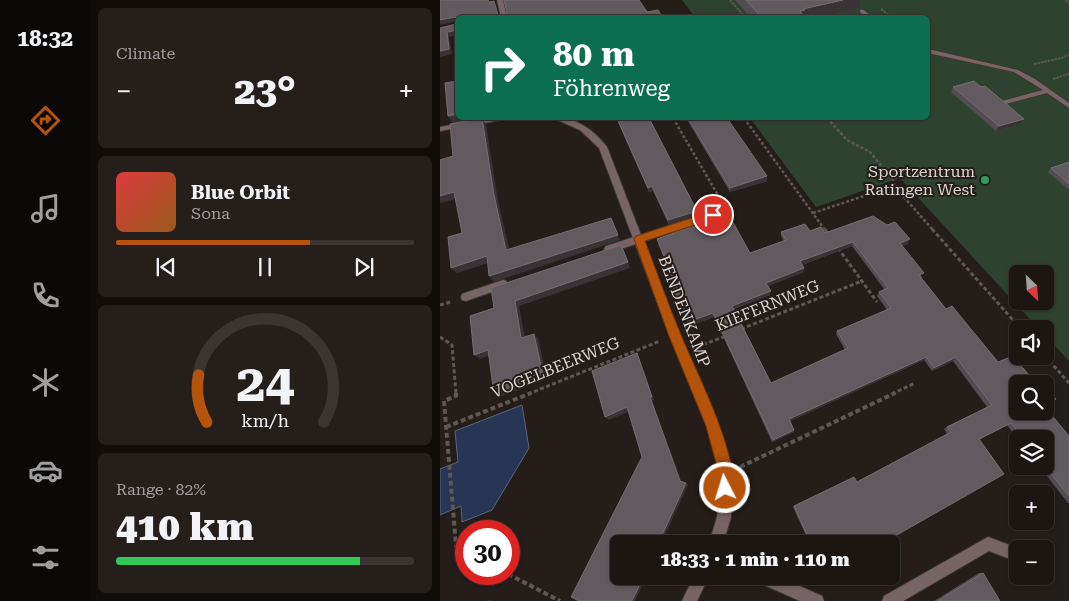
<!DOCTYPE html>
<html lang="en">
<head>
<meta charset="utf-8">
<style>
  body { margin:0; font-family:"Roboto Serif",serif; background:#251f1c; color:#f1f3f6; height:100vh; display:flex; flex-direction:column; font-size:19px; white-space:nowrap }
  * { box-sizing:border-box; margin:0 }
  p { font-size:16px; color:#a09fa0 }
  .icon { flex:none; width:28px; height:28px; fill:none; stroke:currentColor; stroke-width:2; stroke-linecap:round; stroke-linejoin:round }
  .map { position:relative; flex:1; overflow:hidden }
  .drawer { display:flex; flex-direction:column; gap:8px; padding:8px; background:#0f0c0a; width:350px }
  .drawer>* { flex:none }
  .top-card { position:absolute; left:15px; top:15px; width:475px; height:105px; border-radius:8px; box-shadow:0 1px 4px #0004,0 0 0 1px #3a3533; background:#0b6e4f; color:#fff; overflow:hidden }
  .needle { width:32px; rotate:155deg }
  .buttons { position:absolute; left:569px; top:265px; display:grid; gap:10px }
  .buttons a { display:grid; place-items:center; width:45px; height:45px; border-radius:8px; background:#1c1613; box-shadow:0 1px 4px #0004,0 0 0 1px #3a3533; font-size:25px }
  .speed { position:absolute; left:15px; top:520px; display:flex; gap:10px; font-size:25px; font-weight:700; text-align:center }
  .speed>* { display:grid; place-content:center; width:65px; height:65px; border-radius:50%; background:#1c1613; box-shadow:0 1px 4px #0004,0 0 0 1px #3a3533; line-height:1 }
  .speed .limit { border:8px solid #d22; background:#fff; color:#111 }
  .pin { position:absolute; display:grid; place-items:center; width:42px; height:42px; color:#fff; margin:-21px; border:2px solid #fff; border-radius:50%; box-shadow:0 1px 5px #0007 }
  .me { position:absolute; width:55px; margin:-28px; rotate:355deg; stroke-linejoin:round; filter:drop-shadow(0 0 4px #0008) }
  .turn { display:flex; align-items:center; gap:18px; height:105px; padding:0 15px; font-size:22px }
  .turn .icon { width:65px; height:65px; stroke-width:2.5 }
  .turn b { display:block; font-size:35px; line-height:42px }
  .big { font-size:38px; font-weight:800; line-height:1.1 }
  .drawer .tile { flex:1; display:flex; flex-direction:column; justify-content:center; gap:8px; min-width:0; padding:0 18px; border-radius:8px; background:#251f1c }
  .drawer .dial { align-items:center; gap:0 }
  .dial svg { height:130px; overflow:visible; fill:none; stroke:#3a3533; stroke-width:7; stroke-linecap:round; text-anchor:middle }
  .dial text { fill:#f1f3f6; stroke:none }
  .song { display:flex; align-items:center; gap:15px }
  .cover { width:60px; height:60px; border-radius:8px; background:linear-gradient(135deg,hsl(0 70% 55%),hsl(30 70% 35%)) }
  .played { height:5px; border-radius:2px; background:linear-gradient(90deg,#b45309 65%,#3a3533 65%) }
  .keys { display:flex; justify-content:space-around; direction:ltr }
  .heat { display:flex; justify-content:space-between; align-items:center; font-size:28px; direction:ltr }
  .charge { height:8px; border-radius:4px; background:linear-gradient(90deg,#34c759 82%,#3a3533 0) }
  .trip { position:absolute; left:170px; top:535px; width:290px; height:50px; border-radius:8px; background:#1c1613; box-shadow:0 1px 4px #0004,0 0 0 1px #3a3533; font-weight:800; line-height:50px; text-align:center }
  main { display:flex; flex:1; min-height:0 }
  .dock { display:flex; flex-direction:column; width:90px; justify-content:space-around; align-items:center; background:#0b0908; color:#a09fa0 }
  .dock .icon { width:35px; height:35px }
  .dock .current { color:#b45309 }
  .dock b { font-size:22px; color:#f1f3f6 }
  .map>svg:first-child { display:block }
  .green { fill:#2d432f; fill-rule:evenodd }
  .water { fill:#263654; stroke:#5c667a }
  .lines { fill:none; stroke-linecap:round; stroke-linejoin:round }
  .lane-casing { stroke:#3e3733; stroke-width:2 }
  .street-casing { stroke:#3e3733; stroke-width:2 }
  .path-far3 { stroke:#5e5753; stroke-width:2; stroke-dasharray:2.5 1; stroke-linecap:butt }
  .path-far2 { stroke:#5e5753; stroke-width:2.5; stroke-dasharray:3 2; stroke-linecap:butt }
  .path-far1 { stroke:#5e5753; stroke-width:3; stroke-dasharray:4 2.5; stroke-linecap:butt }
  .path { stroke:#5e5753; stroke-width:4; stroke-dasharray:5 3; stroke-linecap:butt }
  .lane { fill:#786467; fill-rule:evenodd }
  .street { fill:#786467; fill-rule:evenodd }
  .wall { fill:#524c53; fill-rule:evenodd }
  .shaded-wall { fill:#3a3336 }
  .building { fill:#615b60; stroke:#746e72; fill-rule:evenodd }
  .route { fill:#b45309; stroke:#753606 }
  .leisure-dot { fill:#2e9e5b; stroke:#251d19; stroke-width:2 }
  .labels { text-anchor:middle; stroke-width:4; stroke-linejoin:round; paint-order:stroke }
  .poi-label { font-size:16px; fill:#dbd6d3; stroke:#251d19; text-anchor:end }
  .street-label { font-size:16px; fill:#dbd6d3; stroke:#251d19 }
</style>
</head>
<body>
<main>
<nav class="dock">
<b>18:32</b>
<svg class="icon current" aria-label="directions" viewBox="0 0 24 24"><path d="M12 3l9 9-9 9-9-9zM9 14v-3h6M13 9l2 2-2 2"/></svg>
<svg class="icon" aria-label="music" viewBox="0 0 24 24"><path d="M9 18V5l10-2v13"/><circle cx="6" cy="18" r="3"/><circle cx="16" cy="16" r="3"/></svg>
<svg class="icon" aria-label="phone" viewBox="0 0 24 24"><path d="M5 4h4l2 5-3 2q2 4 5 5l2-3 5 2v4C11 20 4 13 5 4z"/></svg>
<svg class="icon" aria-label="climate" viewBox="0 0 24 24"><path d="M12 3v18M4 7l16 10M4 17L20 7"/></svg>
<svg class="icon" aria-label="car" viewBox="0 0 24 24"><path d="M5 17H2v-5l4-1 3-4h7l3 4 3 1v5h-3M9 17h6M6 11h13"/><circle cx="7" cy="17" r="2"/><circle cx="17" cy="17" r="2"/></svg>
<svg class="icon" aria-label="filters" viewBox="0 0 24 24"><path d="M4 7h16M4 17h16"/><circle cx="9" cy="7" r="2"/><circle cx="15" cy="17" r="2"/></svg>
</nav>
<section class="drawer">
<div class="tile"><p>Climate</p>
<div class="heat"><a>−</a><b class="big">23°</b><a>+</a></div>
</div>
<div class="tile">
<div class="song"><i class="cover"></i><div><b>Blue Orbit</b><p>Sona</p></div></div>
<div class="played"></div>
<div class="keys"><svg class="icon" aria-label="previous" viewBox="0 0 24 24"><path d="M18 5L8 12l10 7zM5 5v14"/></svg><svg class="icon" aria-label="pause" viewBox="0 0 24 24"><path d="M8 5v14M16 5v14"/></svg><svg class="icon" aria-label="next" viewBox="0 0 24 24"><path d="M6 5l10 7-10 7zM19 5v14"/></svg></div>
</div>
<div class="tile dial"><svg viewBox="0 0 100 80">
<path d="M14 69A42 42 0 1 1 86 69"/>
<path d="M14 69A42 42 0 0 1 9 40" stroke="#b45309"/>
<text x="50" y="56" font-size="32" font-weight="700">24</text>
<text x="50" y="72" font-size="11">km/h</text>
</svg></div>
<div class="tile"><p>Range · 82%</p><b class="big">410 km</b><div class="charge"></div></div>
</section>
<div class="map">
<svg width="629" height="601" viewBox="0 0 629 601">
  <rect width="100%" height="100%" fill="#251d19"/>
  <path class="green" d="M242,0H629V361L605,335V329H599L460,178L376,207L310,118H488V18L255,17ZM578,274H605V301H578Z"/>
  <polygon class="water" points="82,405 89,448 52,510 22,522 21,506 0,515 0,469 18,462 15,431"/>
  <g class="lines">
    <defs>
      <g id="lane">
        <polygon points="57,0 63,0 67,18 61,18"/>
        <polygon points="420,10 424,10 433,18 426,18 420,12"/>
        <polygon points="488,49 578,70 595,79 629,103 629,108 607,93 562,105 562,101 603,90 574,72 488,53"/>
        <polygon points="273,212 277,215 276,217 169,253 164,249 166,246"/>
        <polygon points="63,280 66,281 68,284 66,287 26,301 22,300 21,297 22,294"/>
        <polygon points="548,537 580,549 578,549 578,562 549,551 463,601 442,601 444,596"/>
        <polygon points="313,576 337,576 382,596 384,601 360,601 315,581"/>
      </g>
      <g id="street">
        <polygon points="51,118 65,118 61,120 0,131 0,127"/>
        <path d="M113,118C134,115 155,131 167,147L240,336L279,426L292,474L291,517L283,544H269L277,517L280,474L267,426L230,336L159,148L140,130Z"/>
        <polygon points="254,576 269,576 257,601 242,601"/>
      </g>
    </defs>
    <use href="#lane" class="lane-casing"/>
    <use href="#street" class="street-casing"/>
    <g class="path-far3">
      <polyline points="290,0 306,18"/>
      <polyline points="625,0 629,2"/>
      <polyline points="441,9 452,18"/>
      <polyline points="594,64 622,58 629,54"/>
      <polyline points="613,79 629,74"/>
    </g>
    <g class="path-far2">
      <polyline points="233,118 279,197 270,200"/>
      <polyline points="304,118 385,230"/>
      <polyline points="387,118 407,140 430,152 454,181 454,186"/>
      <polyline points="373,213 454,186 493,230"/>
    </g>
    <g class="path-far1">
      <polyline points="385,229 388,234"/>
      <polyline points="492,229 581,329"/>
      <polyline points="398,248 437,302"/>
      <polyline points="0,305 11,302"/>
      <polyline points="301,329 422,281"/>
      <polyline points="0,337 12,345 16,394"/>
      <polyline points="257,347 286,336"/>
      <polyline points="605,356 629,383"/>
      <polyline points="88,394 220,341"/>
      <polyline points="452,394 475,383"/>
    </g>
    <g class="path">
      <polyline points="16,393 16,396 4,401 16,546 26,552"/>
      <polyline points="6,427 91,393"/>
      <polyline points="300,467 455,393"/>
      <polyline points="68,574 120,601"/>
    </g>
    <use href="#lane" class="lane"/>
    <use href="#street" class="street"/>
  </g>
  <g class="wall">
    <polygon points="295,0 421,0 420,8 377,18 311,18"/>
    <polygon points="513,87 584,119 581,124 556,131 511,92"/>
    <polygon points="176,118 209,118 257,215 229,225 213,191 209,192"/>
    <polygon points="246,118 287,118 327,181 290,192"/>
    <polygon points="629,162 629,190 608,172 611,168"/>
    <path d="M264,224L310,253L344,241L341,236V232L370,231L468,244L462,246L482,277L481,278L506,309L558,362L593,380L603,384H578L629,436V503H628L599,466H605V439H578L567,425L539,440L441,544H370L353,507L354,506L417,482L507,434L504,429L507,427L547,407L513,361L492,371L484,360L350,421L354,430V432L332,442L274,317L249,326L231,284L230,279H232L218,243L217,239L233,234L232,229ZM412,246L444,289L439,292L437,296L447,310L397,331L396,334L405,350L331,383L294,309L330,295L328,286L364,272L362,265Z"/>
    <polygon points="539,573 543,573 560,601 494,601"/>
  </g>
  <g class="shaded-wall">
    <polygon points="403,0 421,0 420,8 377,18 359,18 360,11 363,9"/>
    <polygon points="186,14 186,18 179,18"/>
    <polygon points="15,17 18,21 0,25 0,20"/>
    <polygon points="18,30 18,35 9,37 12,54 0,57 0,51 7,32"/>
    <polygon points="18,114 18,118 43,118 13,123 8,116"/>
    <polygon points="42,118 46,125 58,201 71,256 66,250 54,195"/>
    <polygon points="584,119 581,124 556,131 559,126"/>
    <polygon points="327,176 327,181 290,192 290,188"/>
    <polygon points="212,186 213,191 209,192 208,188"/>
    <polygon points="14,192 19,198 1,203 0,202 0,196"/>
    <polygon points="257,211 257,215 229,225 228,220"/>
    <polygon points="171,218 180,240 54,282 49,276"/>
    <polygon points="470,239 468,244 458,247 460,243"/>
    <polygon points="413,242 412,246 359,266 360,261"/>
    <polygon points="184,250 190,268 79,306 86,343 81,338 75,301"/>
    <polygon points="47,256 51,262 17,273 11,268"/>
    <polygon points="364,268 364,272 326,287 326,283"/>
    <polygon points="331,291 330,295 292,309 292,306"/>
    <polygon points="273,313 274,317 249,326 248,322"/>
    <polygon points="94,334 98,338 107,379 59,397 54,394"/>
    <polygon points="48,350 53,354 40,359 34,355"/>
    <polygon points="197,353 199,358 214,400 212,401 242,483 240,481 210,397"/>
    <polygon points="486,357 484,360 348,422 349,419"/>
    <polygon points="516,357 513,361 492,371 494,368"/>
    <polygon points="187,407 190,411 169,420 165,417"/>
    <polygon points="354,430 354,432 332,442 333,440"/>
    <polygon points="246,483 248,485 221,544 218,544"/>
    <polygon points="204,576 207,576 195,601 192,601"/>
    <polygon points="51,600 51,601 43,601"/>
  </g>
  <g class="building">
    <polygon points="0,0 48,0 49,2 54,1 58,15 65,15 67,13 64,0 199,0 207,12 218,10 223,18 188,18 186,14 179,18 18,18 18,30 7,32 9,49 0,51 0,28 16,24 17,19 15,17 0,20"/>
    <polygon points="306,0 403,0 363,9 365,10 360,11 366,18 322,18"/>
    <polygon points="18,81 18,114 8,116 5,83"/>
    <polygon points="534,81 541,87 545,86 584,119 559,126 513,87"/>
    <polygon points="42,118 54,195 66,250 171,218 178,235 49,276 47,256 11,268 8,237 22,233 14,192 0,196 0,160 13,156 10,124"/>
    <polygon points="177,118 209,118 257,211 228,220 212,186 208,188"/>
    <polygon points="248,118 287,118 327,176 290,188"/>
    <polygon points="629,162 629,184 611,168"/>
    <path d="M289,215L310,253L346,240L341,232L365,224L370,231L381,227L385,233L433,216L447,225L455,222L470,239L460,243L484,273L479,275L506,309L512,306L558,362L573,356L593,380L598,378L603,384H578V411H605V407L629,436V496L605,466V439H584L571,423L539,439L564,474L441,544H371L354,506L414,477L417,482L511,432L507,427L552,405L516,357L494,368L486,357L349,419L354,430L333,440L273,313L248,322L230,279L233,278L217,239L234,233L232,229L261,219L264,224ZM413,242L448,288L439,292L451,308L397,331L408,348L331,383L292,306L331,291L326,283L364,268L360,261Z"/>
    <polygon points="181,245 188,262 75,301 81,338 94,334 103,375 54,394 48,350 34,355 30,316 54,308 51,288"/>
    <polygon points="197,353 212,397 210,397 240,481 246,483 218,544 179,544 179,576 204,576 192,601 139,601 131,597 202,457 187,407 165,417 152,371"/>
    <polygon points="605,386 616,399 605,405"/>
    <polygon points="543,573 560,601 498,601"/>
  </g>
  <path class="route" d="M273,211L277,213V218L205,241C217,272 228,304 241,335C254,367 303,462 291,493L285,495L280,493L278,488L279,474L266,426L229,336L194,239L196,236Z"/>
  <circle class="leisure-dot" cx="545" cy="180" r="5"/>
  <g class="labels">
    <g class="poi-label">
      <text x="535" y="177">Sportzentrum<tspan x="535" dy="18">Ratingen West</tspan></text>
    </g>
    <g class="street-label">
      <text transform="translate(327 305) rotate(-22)" y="6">KIEFERNWEG</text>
      <text transform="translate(245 311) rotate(69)" y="6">BENDENKAMP</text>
      <text transform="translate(115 367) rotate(-22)" y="6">VOGELBEERWEG</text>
    </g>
  </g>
</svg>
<div class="buttons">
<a><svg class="needle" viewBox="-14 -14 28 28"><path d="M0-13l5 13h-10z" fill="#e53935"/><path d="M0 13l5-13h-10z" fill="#a09fa0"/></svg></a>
<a><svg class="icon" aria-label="sound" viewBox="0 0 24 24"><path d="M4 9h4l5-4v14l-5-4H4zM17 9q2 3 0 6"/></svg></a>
<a><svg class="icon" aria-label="search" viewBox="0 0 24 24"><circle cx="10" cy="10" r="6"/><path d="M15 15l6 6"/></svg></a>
<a><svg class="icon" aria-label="layers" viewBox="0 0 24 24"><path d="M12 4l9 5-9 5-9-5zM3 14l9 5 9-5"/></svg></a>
<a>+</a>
<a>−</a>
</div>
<div class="speed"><div class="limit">30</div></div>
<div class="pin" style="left:273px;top:215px;background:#d93025"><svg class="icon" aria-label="arrive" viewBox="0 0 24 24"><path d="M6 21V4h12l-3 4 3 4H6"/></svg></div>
<svg class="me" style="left:285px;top:488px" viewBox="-20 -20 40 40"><circle r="17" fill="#b45309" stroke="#fff" stroke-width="3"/><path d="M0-11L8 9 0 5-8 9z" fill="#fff"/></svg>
<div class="trip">18:33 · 1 min · 110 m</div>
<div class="top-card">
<div class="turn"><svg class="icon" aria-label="right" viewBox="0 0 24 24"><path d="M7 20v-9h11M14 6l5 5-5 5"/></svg><div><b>80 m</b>Föhrenweg</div></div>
</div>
</div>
</main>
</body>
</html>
